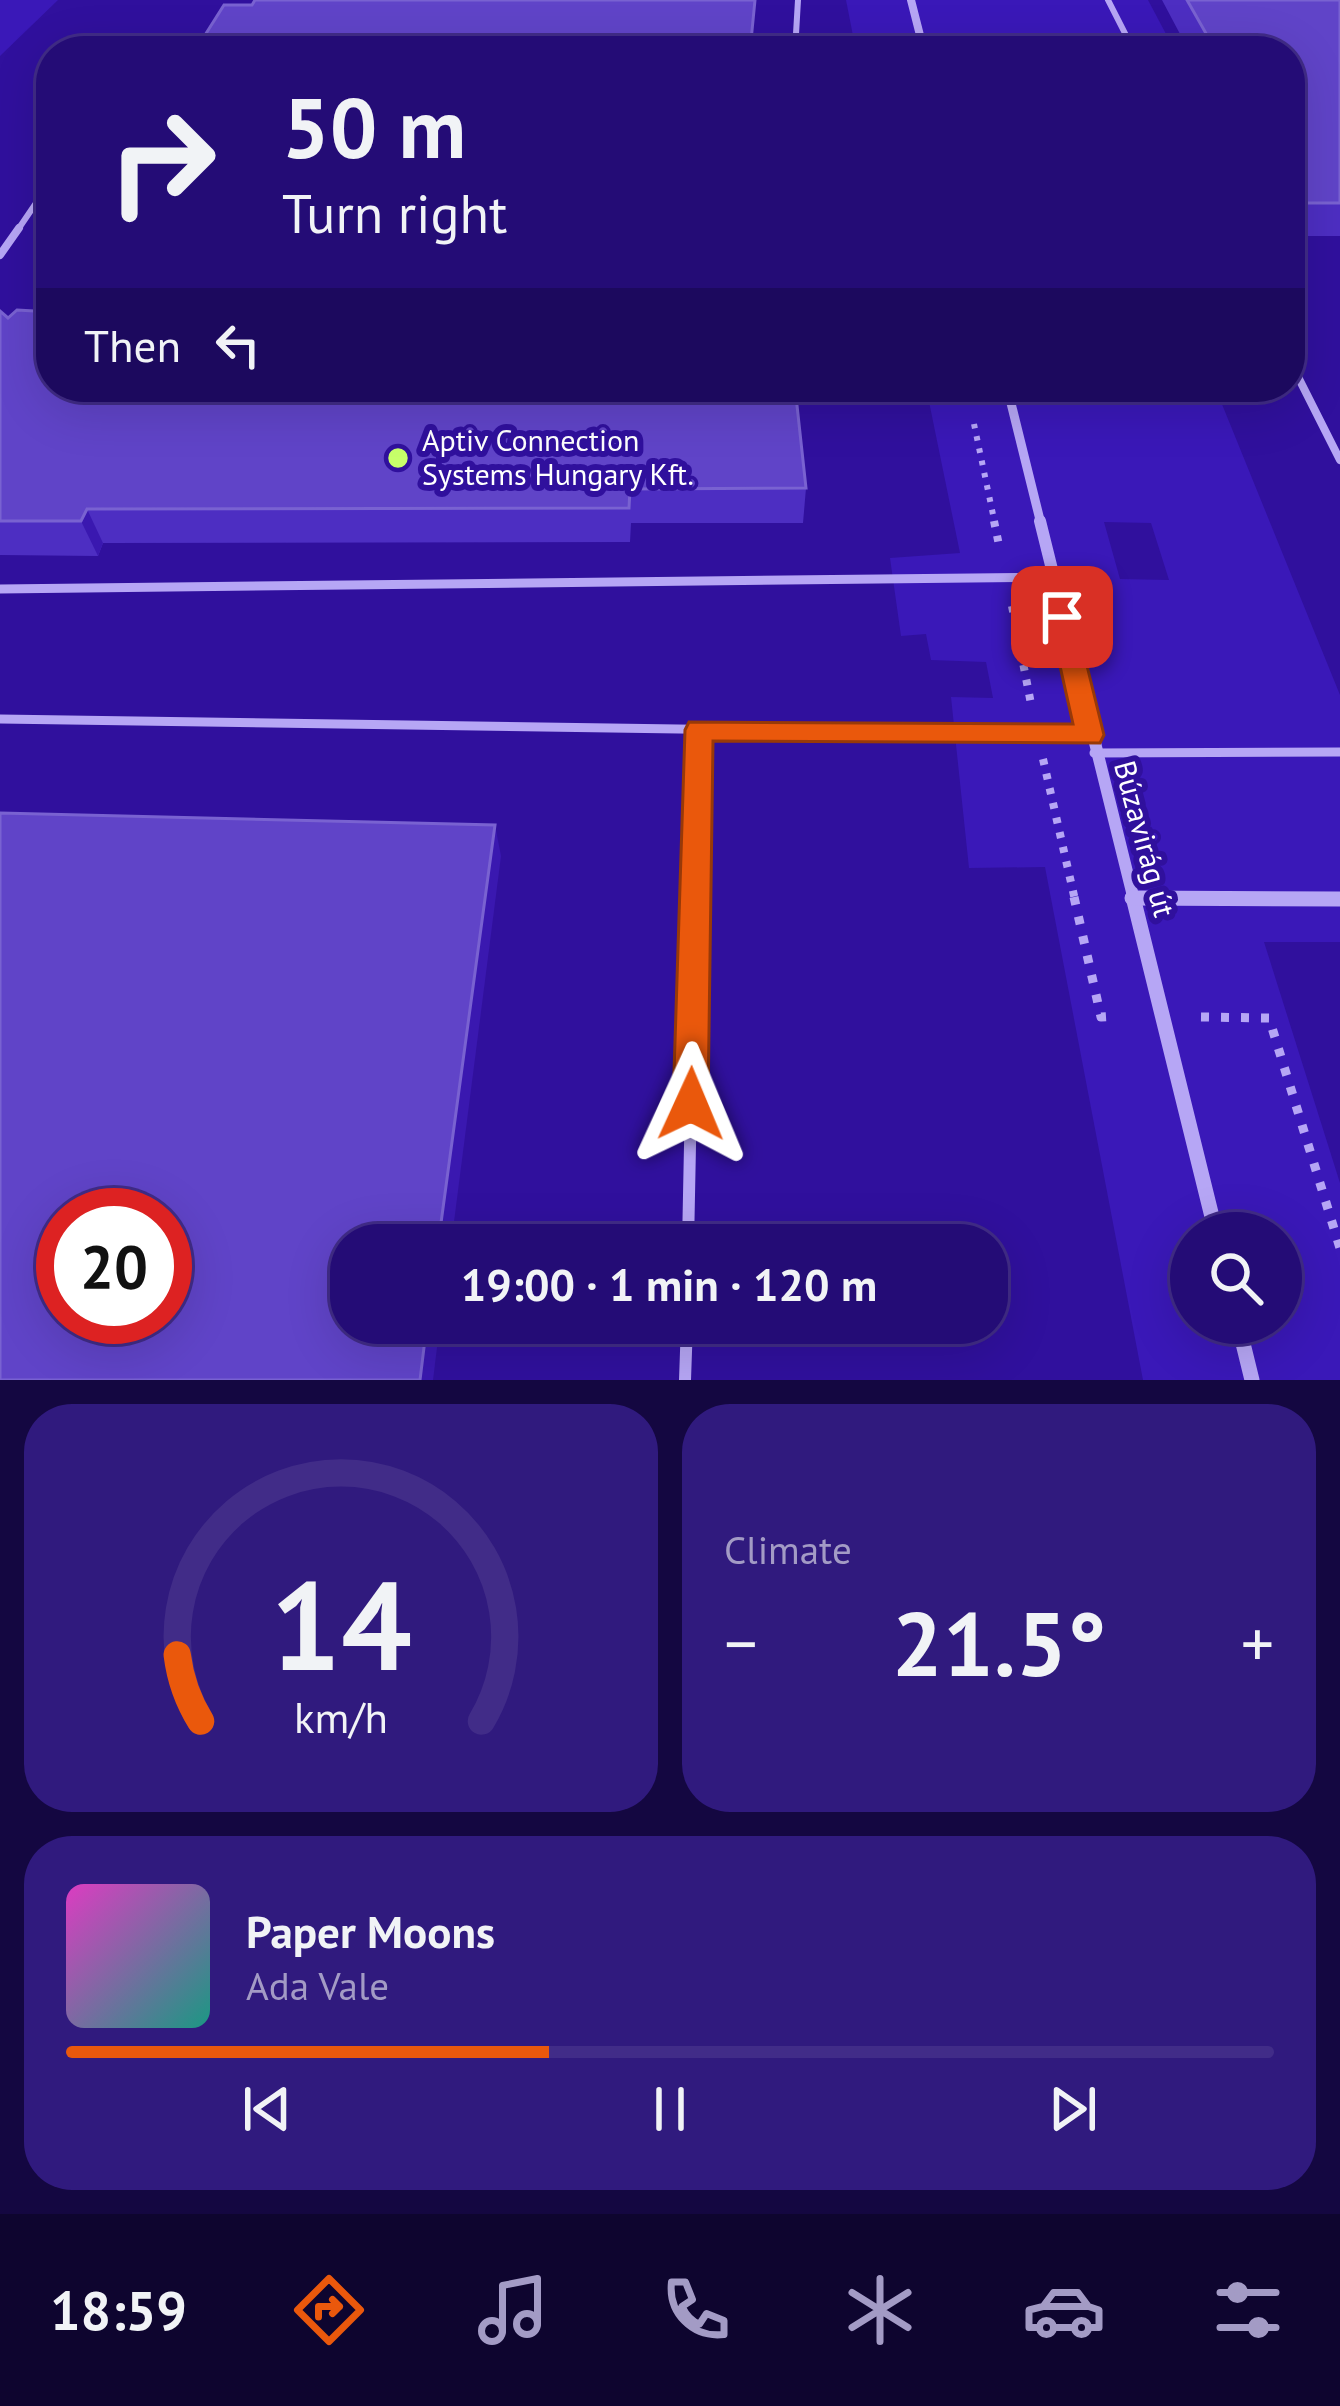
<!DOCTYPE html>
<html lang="en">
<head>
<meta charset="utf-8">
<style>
  body { margin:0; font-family:"PT Sans",sans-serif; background:#301a7e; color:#f1f3f6; height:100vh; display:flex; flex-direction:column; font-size:45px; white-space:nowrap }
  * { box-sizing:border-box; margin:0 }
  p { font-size:39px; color:#a39bc5 }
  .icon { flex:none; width:66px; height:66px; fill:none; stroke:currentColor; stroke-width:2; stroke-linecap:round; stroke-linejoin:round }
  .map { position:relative; height:1380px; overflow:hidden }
  .panel { display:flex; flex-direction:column; gap:24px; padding:24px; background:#140741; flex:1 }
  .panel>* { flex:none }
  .hud { position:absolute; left:36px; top:36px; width:1269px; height:366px; border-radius:48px; box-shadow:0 12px 48px #0002,0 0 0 3px #412c88; background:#240c76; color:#f1f3f6; overflow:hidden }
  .controls { position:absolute; left:1170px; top:1212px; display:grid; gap:24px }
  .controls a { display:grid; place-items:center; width:132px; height:132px; border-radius:50%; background:#240c76; box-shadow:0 12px 48px #0002,0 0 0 3px #412c88; font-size:60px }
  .speed { position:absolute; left:36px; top:1188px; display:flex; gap:24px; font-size:60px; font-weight:700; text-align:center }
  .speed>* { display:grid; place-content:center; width:156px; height:156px; border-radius:50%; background:#240c76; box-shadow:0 12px 48px #0002,0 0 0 3px #412c88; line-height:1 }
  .speed .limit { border:18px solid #d22; background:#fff; color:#111 }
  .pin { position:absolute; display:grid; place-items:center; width:102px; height:102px; color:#fff; margin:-51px; border-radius:24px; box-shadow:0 6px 18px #0006 }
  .me { position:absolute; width:132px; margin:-66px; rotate:1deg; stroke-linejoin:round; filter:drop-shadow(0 0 9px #0008) }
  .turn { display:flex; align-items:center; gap:42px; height:252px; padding:0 48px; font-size:54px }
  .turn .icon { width:156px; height:156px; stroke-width:2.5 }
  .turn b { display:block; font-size:84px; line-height:102px }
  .then { display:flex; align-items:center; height:114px; padding:0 48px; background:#0003; gap:24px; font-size:45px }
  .big { font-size:90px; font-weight:600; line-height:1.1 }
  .panel .tile { flex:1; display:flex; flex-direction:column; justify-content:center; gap:18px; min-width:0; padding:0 42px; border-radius:48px; background:#301a7e }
  .panel .dial { align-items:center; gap:0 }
  .dial svg { height:312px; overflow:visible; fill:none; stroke:#412c88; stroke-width:7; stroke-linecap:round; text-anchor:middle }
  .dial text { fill:#f1f3f6; stroke:none }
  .song { display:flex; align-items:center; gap:36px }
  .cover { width:144px; height:144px; border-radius:18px; background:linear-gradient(135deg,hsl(310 70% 55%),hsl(170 70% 35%)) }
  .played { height:12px; border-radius:6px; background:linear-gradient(90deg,#ea580c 40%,#412c88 40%) }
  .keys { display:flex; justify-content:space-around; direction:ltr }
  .heat { display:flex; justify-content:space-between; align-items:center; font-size:66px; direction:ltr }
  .panel .tiles { flex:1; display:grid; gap:24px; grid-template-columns:1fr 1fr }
  .tile:last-child { grid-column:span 2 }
  .trip { position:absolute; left:330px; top:1224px; width:678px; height:120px; border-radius:48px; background:#240c76; box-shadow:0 12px 48px #0002,0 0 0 3px #412c88; font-weight:600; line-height:120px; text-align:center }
  .tabs { display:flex; height:192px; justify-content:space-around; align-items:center; background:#0e052f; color:#a39bc5 }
  .tabs .icon { width:84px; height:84px }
  .tabs .selected { color:#ea580c }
  .tabs b { font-size:54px; color:#f1f3f6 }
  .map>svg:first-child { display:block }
  .green { fill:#3a18b8; fill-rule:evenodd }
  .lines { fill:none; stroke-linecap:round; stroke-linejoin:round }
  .path-far2 { stroke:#b6a6f5; stroke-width:6; stroke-dasharray:4.5 8; stroke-linecap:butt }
  .path-far1 { stroke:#b6a6f5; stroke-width:8; stroke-dasharray:6 9; stroke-linecap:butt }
  .path { stroke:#b6a6f5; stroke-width:9; stroke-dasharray:8 12; stroke-linecap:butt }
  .service-far3 { stroke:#b6a6f5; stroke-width:6 }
  .service-far2 { stroke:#b6a6f5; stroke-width:8 }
  .service-far1 { stroke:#b6a6f5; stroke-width:9 }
  .service { stroke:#b6a6f5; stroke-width:12 }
  .minor-far3 { stroke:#b6a6f5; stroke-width:8 }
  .minor-far2 { stroke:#b6a6f5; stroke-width:9 }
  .minor-far1 { stroke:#b6a6f5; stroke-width:12 }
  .minor { stroke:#b6a6f5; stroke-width:15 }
  .wall { fill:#4d2ec2 }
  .shaded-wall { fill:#3a18b0 }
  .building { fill:#6044c8; stroke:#7962d1; stroke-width:3; fill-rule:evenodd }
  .route { fill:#ea580c; stroke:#983908; stroke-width:3 }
  .poi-dot { fill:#c7ff6a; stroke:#30109d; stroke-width:4.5 }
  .labels { text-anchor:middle; stroke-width:12; stroke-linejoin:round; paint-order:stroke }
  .poi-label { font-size:30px; fill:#fff; stroke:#30109d; text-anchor:start }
  .street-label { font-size:30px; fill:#fff; stroke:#30109d }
</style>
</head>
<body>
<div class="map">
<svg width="1340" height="1380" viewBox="0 0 1340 1380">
  <rect width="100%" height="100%" fill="#30109d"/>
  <g class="green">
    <polygon points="0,0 58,0 0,56"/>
    <polygon points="846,0 1148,0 1175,51 856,51"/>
    <path d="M926,387H1215L1340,695V942H1264L1340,1183V1380H1143L1045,867L969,868L951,697L993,698L986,662L931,660L926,634L901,636L890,558L960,553ZM1104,522L1151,523L1169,580L1120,579ZM1191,1233H1281V1323H1191Z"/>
  </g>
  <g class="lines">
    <polyline class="path-far2" points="974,424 995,524"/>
    <g class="path-far1">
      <polyline points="994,521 1000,550"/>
      <polyline points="1012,606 1032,709"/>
      <polyline points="1043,759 1075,900"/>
    </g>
    <g class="path">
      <polyline points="1074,897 1101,1017 1117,1016"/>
      <polyline points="1201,1017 1269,1018 1340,1248"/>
    </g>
    <g class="service-far3">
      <polyline points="1108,0 1134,51"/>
      <polyline points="795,51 798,0"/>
      <polyline points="17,231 51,181"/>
    </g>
    <g class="service-far2">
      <polyline points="0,255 19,228"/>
      <polyline points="38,322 51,301"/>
      <polyline points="1290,361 1340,460"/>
      <polyline points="812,395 1010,399"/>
    </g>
    <g class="service-far1">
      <polyline points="0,589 1053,577"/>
      <polyline points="0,719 1090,735"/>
      <polyline points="1094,753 1340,752"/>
      <polyline points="695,900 699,730"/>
    </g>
    <g class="service">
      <polyline points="688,1245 695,897"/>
      <polyline points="685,1380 687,1323"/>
    </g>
    <polyline class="minor-far3" points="911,0 924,51"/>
    <polyline class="minor-far2" points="1007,387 1041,524"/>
    <g class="minor-far1">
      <polyline points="1040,521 1134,900"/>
      <polyline points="1132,898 1340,899"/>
    </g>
    <g class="minor">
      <polyline points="1133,897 1216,1233"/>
      <polyline points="1132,898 1340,899"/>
      <polyline points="1238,1323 1252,1380"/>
    </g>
  </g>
  <g class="wall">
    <polygon points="1162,0 1340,0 1340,236 1290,236 1290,51 1189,51"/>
    <polygon points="0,311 8,318 806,488 803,523 631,523 630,542 103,543 98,556 0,555"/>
  </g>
  <g class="shaded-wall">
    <polygon points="87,509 103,543 98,556 81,521"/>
    <polygon points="495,825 501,856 451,1245 438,1245"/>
    <polygon points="427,1323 440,1323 433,1380 420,1380"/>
  </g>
  <g class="building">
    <polygon points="255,0 755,0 750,51 195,51 224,5 252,5"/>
    <polygon points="1187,0 1340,0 1340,203 1299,203 1290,189 1290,51 1216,51"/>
    <polygon points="17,310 51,312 51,387 795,387 806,488 630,489 629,508 87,509 81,521 0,521 0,311 8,318"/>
    <path d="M0,813L495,825L438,1245H351V1323H427L420,1380H0ZM63,1215H165V1317H63Z"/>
  </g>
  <polygon class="route" points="1062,607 1075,617 1104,735 1100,743 713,741 708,1104 703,1116 691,1121 679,1116 673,1104 685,730 689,722 1073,724 1049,617"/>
  <circle class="poi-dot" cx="398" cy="458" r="12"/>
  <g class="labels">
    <g class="poi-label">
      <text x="422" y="451">Aptiv Connection<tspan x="422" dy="34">Systems Hungary Kft.</tspan></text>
    </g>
    <g class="street-label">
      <text transform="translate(1144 839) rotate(75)" y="10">Búzavirág út</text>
    </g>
  </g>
</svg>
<div class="controls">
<a><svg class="icon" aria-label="search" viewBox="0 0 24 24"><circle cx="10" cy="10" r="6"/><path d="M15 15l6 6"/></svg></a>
</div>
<div class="speed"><div class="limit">20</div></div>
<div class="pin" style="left:1062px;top:617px;background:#d93025"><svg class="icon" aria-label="arrive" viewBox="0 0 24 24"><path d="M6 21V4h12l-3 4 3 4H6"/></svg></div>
<svg class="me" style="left:691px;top:1104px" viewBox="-20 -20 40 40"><path d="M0-17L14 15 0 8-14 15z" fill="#ea580c" stroke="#fff" stroke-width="4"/></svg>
<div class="trip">19:00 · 1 min · 120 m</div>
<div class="hud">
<div class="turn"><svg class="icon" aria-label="right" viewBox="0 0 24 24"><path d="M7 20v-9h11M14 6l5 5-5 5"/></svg><div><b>50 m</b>Turn right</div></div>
<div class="then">Then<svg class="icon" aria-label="left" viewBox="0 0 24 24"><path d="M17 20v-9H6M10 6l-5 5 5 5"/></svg></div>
</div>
</div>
<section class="panel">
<div class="tiles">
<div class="tile dial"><svg viewBox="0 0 100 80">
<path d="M14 69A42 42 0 1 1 86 69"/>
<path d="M14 69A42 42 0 0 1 8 52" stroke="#ea580c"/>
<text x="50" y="56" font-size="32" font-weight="700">14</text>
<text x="50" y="72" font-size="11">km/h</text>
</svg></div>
<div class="tile"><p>Climate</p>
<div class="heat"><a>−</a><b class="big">21.5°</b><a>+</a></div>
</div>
<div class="tile">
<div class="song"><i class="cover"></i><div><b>Paper Moons</b><p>Ada Vale</p></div></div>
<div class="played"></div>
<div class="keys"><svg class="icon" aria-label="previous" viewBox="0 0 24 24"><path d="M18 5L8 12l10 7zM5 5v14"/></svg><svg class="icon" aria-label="pause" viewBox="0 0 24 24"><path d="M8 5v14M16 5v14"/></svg><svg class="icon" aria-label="next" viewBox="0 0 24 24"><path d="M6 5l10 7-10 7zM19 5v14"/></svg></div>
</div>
</div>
</section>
<nav class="tabs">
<b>18:59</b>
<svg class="icon selected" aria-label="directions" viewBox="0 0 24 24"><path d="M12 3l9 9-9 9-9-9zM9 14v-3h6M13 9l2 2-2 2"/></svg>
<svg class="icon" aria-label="music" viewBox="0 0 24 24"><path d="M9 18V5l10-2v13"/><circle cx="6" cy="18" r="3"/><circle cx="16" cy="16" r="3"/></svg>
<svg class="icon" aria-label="phone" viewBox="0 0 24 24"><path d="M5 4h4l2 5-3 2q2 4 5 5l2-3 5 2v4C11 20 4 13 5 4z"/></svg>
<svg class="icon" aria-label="climate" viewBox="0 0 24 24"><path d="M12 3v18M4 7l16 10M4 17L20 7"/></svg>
<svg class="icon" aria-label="car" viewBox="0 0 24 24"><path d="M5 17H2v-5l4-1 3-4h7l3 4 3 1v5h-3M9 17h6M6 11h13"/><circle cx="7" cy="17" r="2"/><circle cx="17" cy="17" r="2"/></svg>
<svg class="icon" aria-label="filters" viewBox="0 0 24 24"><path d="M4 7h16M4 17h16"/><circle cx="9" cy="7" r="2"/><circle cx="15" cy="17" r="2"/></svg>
</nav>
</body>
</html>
